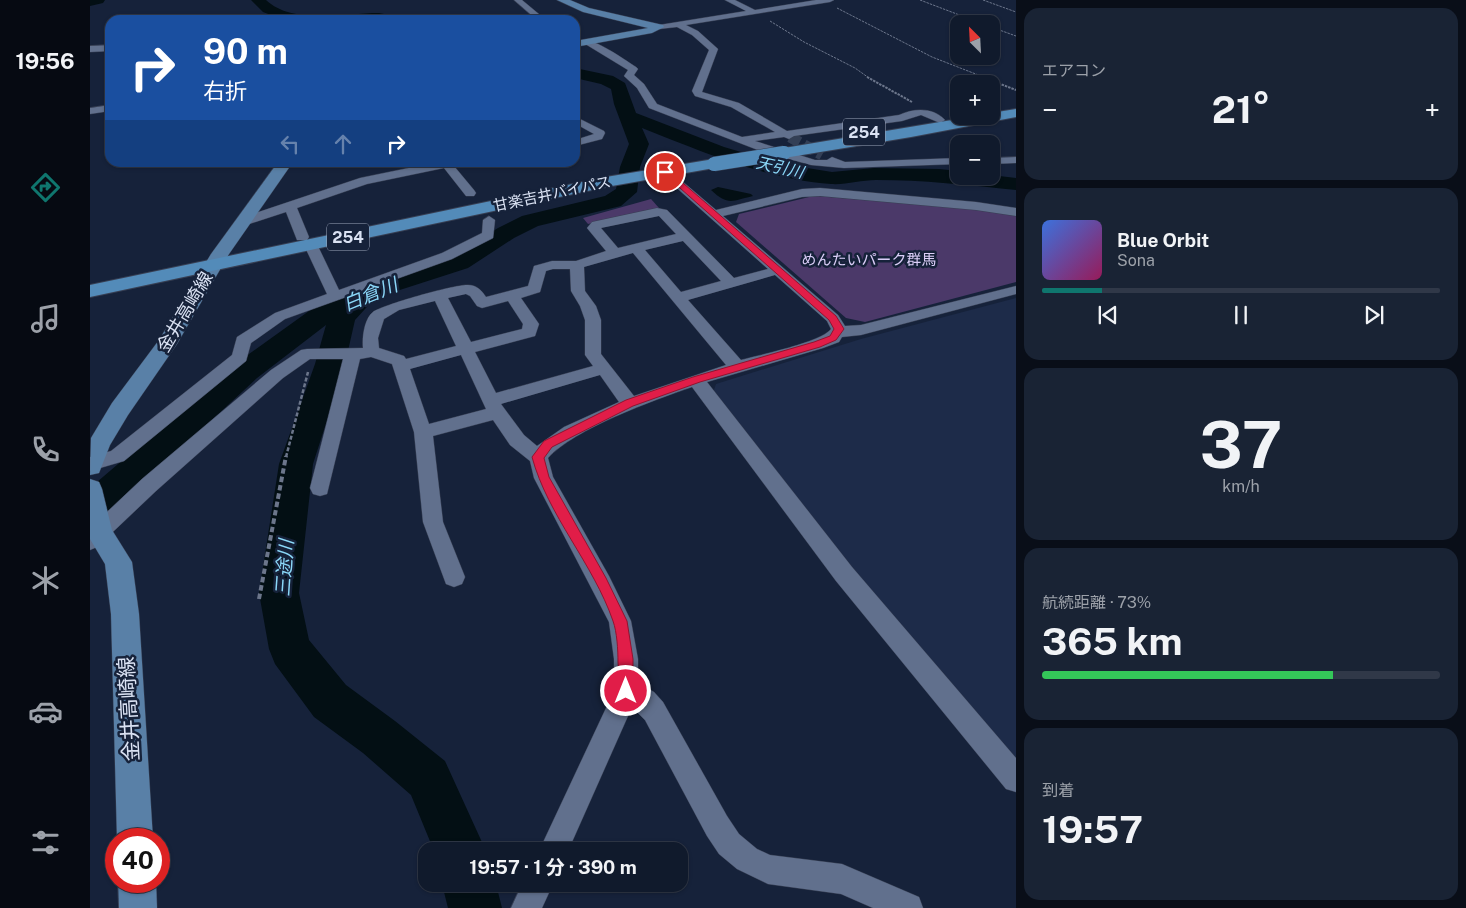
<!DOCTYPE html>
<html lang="ja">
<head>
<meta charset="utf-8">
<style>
  body { margin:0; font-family:"Public Sans","Noto Sans JP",sans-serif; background:#192334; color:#f1f3f6; height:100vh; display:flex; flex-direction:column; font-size:19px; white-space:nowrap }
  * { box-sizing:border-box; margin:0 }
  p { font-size:16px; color:#9ca1a9 }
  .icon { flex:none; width:28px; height:28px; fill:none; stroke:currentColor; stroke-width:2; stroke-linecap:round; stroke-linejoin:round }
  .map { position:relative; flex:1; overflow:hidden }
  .side { display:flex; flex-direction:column; gap:8px; padding:8px; background:#090e18; width:450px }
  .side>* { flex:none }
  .top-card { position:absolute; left:15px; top:15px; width:475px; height:152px; border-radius:15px; box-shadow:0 1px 4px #0004,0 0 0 1px #303848; background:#1a4fa0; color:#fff; overflow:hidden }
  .needle { width:32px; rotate:336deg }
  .fabs { position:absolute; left:860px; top:15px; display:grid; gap:10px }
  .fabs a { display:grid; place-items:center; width:50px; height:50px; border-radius:10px; background:#101a2c; box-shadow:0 1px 4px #0004,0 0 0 1px #303848; font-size:25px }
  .speed { position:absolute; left:15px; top:828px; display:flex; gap:10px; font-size:25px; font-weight:700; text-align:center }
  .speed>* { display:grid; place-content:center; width:65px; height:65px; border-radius:50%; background:#101a2c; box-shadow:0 1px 4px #0004,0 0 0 1px #303848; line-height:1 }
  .speed .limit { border:8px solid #d22; background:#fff; color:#111 }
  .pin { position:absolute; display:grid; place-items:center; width:42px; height:42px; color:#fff; margin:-21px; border:2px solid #fff; border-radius:50%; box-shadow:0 1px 5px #0007 }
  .me { position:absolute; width:55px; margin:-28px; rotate:0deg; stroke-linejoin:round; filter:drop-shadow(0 0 4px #0008) }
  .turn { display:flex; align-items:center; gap:18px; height:105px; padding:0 15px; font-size:22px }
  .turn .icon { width:65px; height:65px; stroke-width:2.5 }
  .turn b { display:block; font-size:35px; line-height:42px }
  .lanes { display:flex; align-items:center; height:48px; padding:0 15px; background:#0003; justify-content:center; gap:25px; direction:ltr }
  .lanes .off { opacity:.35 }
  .big { font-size:38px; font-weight:700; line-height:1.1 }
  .side .widget { flex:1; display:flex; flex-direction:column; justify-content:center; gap:8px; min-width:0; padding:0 18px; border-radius:15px; background:#192334 }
  .side .dial { align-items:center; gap:0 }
  .dial b { font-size:65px; line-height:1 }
  .song { display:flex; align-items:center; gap:15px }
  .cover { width:60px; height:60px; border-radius:8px; background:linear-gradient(135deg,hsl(220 70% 55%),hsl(330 70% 35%)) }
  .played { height:5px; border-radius:2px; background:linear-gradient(90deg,#0f766e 15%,#303848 15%) }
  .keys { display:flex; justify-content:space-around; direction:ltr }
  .heat { display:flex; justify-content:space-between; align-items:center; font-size:28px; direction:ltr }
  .charge { height:8px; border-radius:4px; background:linear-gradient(90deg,#34c759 73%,#303848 0) }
  .trip { position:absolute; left:328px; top:842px; width:270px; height:50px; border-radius:15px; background:#101a2c; box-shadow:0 1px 4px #0004,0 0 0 1px #303848; font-weight:700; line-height:50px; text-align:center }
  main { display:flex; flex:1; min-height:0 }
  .menu { display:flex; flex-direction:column; width:90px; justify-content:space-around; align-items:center; background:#060a12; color:#9ca1a9 }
  .menu .icon { width:35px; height:35px }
  .menu .on { color:#0f766e }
  .menu b { font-size:22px; color:#f1f3f6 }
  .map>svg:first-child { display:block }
  .built { fill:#1d2b49 }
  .green { fill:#4b3969 }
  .water { fill:#030f14 }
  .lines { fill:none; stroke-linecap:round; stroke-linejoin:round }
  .river { fill:#030f14; fill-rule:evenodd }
  .minor-tunnel { stroke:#333f56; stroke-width:11; stroke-dasharray:11 5; stroke-linecap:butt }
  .minor-casing { stroke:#373f53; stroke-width:1 }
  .major-casing { stroke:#373f53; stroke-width:1 }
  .highway-casing { stroke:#373f53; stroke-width:2 }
  .path-far3 { stroke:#6c768b; stroke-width:1; stroke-dasharray:2.5 1; stroke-linecap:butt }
  .path-far2 { stroke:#6c768b; stroke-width:2; stroke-dasharray:2.5 1; stroke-linecap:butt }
  .path-far1 { stroke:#6c768b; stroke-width:2.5; stroke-dasharray:4 2; stroke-linecap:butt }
  .path { stroke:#6c768b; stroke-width:4; stroke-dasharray:5.5 3; stroke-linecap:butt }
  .minor { fill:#61708d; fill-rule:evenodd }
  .major { fill:#5980a7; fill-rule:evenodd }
  .highway { fill:#538bb9; fill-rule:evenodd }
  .highway-bridge-casing { stroke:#373f53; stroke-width:15; stroke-linecap:butt }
  .highway-bridge { stroke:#538bb9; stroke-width:14 }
  .route { fill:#e11d48; stroke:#92132f }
  .labels { text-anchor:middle; stroke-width:5; stroke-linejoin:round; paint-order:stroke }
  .far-street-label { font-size:15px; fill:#dae2f3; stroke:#16223a }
  .far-park-label { font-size:15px; fill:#dbcef8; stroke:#16223a }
  .shield { fill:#16223a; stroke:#9fa8bc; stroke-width:1 }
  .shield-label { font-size:16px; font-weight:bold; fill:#dae2f3 }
  .far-water-label { font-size:16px; font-style:italic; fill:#8bd8f9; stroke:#16223a }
  .street-label { font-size:18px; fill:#dae2f3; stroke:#16223a }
  .water-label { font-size:19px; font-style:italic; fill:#8bd8f9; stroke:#16223a }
  .near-street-label { font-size:21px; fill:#dae2f3; stroke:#16223a }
</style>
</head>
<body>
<main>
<nav class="menu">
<b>19:56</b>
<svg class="icon on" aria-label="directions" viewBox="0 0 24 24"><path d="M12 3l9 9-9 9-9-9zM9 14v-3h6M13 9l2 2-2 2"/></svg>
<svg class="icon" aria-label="music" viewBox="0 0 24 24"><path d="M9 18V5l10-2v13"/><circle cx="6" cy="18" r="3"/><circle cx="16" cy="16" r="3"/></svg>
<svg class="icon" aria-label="phone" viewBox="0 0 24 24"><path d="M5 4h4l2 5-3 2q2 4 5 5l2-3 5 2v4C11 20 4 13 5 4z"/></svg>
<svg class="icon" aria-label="climate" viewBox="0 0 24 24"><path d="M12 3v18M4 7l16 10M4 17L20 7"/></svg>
<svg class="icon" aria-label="car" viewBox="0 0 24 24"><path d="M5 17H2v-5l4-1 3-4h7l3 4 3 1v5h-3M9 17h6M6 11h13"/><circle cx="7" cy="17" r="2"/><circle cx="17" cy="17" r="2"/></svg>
<svg class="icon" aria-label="filters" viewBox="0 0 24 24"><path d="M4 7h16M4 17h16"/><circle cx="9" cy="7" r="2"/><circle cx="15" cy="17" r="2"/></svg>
</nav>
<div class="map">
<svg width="926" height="908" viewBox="0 0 926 908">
  <rect width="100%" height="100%" fill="#16223a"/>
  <polygon class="built" points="926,298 926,764 793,611 623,393 626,384 771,339"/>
  <g class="green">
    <polygon points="728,196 890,210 926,216 926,282 775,322 756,318 646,222 649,214 719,197"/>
    <polygon points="561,199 569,208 498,224 493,218"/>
  </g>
  <path class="water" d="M628,187L661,194L663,196C642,201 638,206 621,190Z"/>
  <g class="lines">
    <g class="river">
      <polygon points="0,0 15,0 13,3 0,6"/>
      <path d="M161,0H176C202,25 255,13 289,13L294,14L299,19L194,20L173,12Z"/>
      <path d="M485,68L523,76L535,83L546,113L634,147L682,161L711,167L742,172L784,168L849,169L869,171V176H901V175L926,178V190C879,185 833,180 786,180C771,180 756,185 741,184C675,179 613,152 552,128L559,144L550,167L547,192L531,206L448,226L424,238L378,268L285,298L265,320L255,364L223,464L209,593L219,640L256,685L305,721L355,761L396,851H344L321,795L273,753L224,717L185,664L179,649L169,593L189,464L225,364L236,325L167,378L13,521L0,525V488L145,364L219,311L267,286L360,258L408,228L432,216L515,196L526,189L530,167L539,144L524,104L521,89L511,84L485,78Z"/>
      <polygon points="352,884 406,884 412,908 358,908"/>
    </g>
    <polyline class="minor-tunnel" points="700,137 732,155"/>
    <defs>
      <g id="minor">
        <polygon points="424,0 432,0 456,20 447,20"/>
        <path d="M635,0H645L665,10L726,0H744L740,2L596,25L608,31L628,49L612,92L649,103L697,131L809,115C824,108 843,107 855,120L850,123L831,115L812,121L704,136L699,139L694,137L665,141L725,160H737L742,157L755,162L869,158V164L754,168L721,165L673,152L559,108L547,88L534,76L538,70L492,42C501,35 536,61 546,67L548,69L544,75L554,84L567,104L652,137L685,132L641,107L605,96L602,91L619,50L602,35L587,27L569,29L565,27L569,25L656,11Z"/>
        <polygon points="20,45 20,51 0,52 0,46"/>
        <polygon points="20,105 20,111 0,114 0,108"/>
        <polygon points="490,119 514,131 515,133 512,139 485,146 485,140 504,134 486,124 485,122"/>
        <polygon points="926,157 926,163 901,164 901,158"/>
        <polygon points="348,162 373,162 364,166 384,190 386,193 384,196 376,196 354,168 277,184 207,208 219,237 217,240 207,240 196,212 153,226 147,222 148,219 270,178"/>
        <path d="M575,169L579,170L626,210L712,189L730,188L886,202L926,208V216L886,210L730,196L712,197L633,216L748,315L755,326L771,325L926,286V294L771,335L752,337L749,342L733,348L617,382L762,567L926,758V792L916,789L746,581L602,387C564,400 484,429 458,458L463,477L519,576L541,621L548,659V683L564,692L573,702L637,816L649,834L667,849L680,855L752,864L829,897L833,908H783L751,894L678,884L647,869L629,854L617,836L555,720L542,707L478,851H449L524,691V659L519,622L444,478L440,461L420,445L403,420L343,436L353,522L375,577L372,584L364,587L356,584L333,522L324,432L302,364L281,357L270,359L237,494L230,496L223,494L220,488L253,359H220L193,378L66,491L7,547L0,550V528L52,479L181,370L211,350L217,349L273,348C272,338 274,319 283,312C292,305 366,284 378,285C387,285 392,291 396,297L438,286L444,266L462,261H486L516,251L497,228L502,222L567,208L577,210L644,278L678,269L571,174L569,172L571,170ZM569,216L586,234L528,248L511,228ZM593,241L631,281L591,292L555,250ZM543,253L636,365L544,396L511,354V320L506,306L495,291L494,267ZM463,269H480L481,291L490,306L495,320V355L503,366L406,393L385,352L445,336L449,324L431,298L450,292L456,271ZM685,275L737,321L741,329C732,342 669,355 651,360L598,300ZM376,294L380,296L387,306L392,308L418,301L433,324L432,329L381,342L358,298ZM345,301L366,346L316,359L314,356L289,348L288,338L294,319L309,310ZM371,355L396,409L339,424L320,369ZM510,375L529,402L474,427L447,446L434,435L411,404Z"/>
        <polygon points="399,216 405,220 403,238 362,259 195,319 161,343 156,361 34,461 0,471 0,457 21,451 142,355 147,337 185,313 237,294 214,245 216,242 226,242 249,290 352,253 392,233 393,220"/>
        <polygon points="432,884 463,884 452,908 421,908"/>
      </g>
      <g id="major">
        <polygon points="467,0 480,0 499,8 573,25 574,27 562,33 485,47 485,41 558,28 493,12"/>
        <polygon points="188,162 203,162 139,254 87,344 38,415 20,445 9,473 0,475 1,438 22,403 69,340 121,254"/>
        <polygon points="0,479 9,482 12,489 22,530 42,562 49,614 63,839 27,839 21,614 15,564 0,539"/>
        <polygon points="28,881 66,881 67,908 29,908"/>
      </g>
      <g id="highway">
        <polygon points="926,109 926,117 821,137 694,158 688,156 686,153 688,150 694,148 886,116 901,116 901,113"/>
        <polygon points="624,159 630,161 632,164 630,167 516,187 0,297 0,285 516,177"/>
      </g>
    </defs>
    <use href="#minor" class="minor-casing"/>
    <use href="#major" class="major-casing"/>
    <use href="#highway" class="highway-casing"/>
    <g class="path-far3">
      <polyline points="830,0 893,24"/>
      <polyline points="893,0 926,12"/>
      <polyline points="747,8 842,57 896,78"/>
      <polyline points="680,21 714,42 765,68 779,78"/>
      <polyline points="901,27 926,36"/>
    </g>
    <g class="path-far2">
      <polyline points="777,77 822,102"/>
      <polyline points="892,77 926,90"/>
    </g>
    <polyline class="path-far1" points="196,457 218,372"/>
    <polyline class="path" points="169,599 196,456"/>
    <use href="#minor" class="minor"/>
    <use href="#major" class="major"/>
    <use href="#highway" class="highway"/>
    <defs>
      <polyline id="highway-bridge" points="624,164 694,153"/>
    </defs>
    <use href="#highway-bridge" class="highway-bridge-casing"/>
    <use href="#highway-bridge" class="highway-bridge"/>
  </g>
  <path class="route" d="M573,170H578L746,316L754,329L746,340L730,347L610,382L543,406L462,447L454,458L459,477L516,578L537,621L543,659V691L541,696L536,698L530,696C526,686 529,673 528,662C528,650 527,632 523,621C503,563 458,516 442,457L454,441L536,400L603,377L724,342L740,336L744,329L739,320L573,173Z"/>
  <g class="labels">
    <g class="far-street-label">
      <text transform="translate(462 194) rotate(-12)" y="5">甘楽吉井バイパス</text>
    </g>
    <g class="far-park-label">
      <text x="779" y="265">めんたいパーク群馬</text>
    </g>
    <g class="shield">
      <rect x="753" y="118.5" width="42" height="27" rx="4"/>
      <rect x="237" y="223.5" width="42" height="27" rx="4"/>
    </g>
    <g class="shield-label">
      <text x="774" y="138">254</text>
      <text x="258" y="243">254</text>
    </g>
    <g class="far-water-label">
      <text transform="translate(690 167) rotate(13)" y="6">天引川</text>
    </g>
    <g class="street-label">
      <text transform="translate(95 312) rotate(-59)" y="6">金井高崎線</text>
    </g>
    <g class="water-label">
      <text transform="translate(280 294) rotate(-22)" y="7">白倉川</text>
      <text transform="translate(194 568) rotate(-86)" y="7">三途川</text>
    </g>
    <g class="near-street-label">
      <text transform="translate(39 709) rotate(-93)" y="7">金井高崎線</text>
    </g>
  </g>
</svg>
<div class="fabs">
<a><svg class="needle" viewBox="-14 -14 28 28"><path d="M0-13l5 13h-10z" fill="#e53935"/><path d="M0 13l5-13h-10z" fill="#9ca1a9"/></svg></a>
<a>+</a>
<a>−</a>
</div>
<div class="speed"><div class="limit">40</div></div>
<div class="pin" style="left:575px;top:172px;background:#d93025"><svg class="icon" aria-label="arrive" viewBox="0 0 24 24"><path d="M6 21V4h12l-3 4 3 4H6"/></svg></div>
<svg class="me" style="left:536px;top:691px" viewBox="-20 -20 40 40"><circle r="17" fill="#e11d48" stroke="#fff" stroke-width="3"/><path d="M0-11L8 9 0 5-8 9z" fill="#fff"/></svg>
<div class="trip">19:57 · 1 分 · 390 m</div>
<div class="top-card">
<div class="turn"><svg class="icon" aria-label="right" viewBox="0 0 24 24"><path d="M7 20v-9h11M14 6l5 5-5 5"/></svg><div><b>90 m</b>右折</div></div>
<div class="lanes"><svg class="icon off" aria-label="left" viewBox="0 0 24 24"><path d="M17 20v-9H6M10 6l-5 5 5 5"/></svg><svg class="icon off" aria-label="ahead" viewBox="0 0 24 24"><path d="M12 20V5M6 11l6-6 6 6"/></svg><svg class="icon" aria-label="right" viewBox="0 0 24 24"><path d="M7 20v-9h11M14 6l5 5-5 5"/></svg></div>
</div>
</div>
<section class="side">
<div class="widget"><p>エアコン</p>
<div class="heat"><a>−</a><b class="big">21°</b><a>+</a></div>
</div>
<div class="widget">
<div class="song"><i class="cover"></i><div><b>Blue Orbit</b><p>Sona</p></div></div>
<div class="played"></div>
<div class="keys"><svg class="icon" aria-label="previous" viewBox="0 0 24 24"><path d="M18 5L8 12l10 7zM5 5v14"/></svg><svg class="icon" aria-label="pause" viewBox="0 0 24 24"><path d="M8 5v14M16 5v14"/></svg><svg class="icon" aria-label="next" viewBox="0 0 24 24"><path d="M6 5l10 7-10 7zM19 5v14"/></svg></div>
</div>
<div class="widget dial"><b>37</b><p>km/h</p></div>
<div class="widget"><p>航続距離 · 73%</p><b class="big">365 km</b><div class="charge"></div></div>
<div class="widget"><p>到着</p><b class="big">19:57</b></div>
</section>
</main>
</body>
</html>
